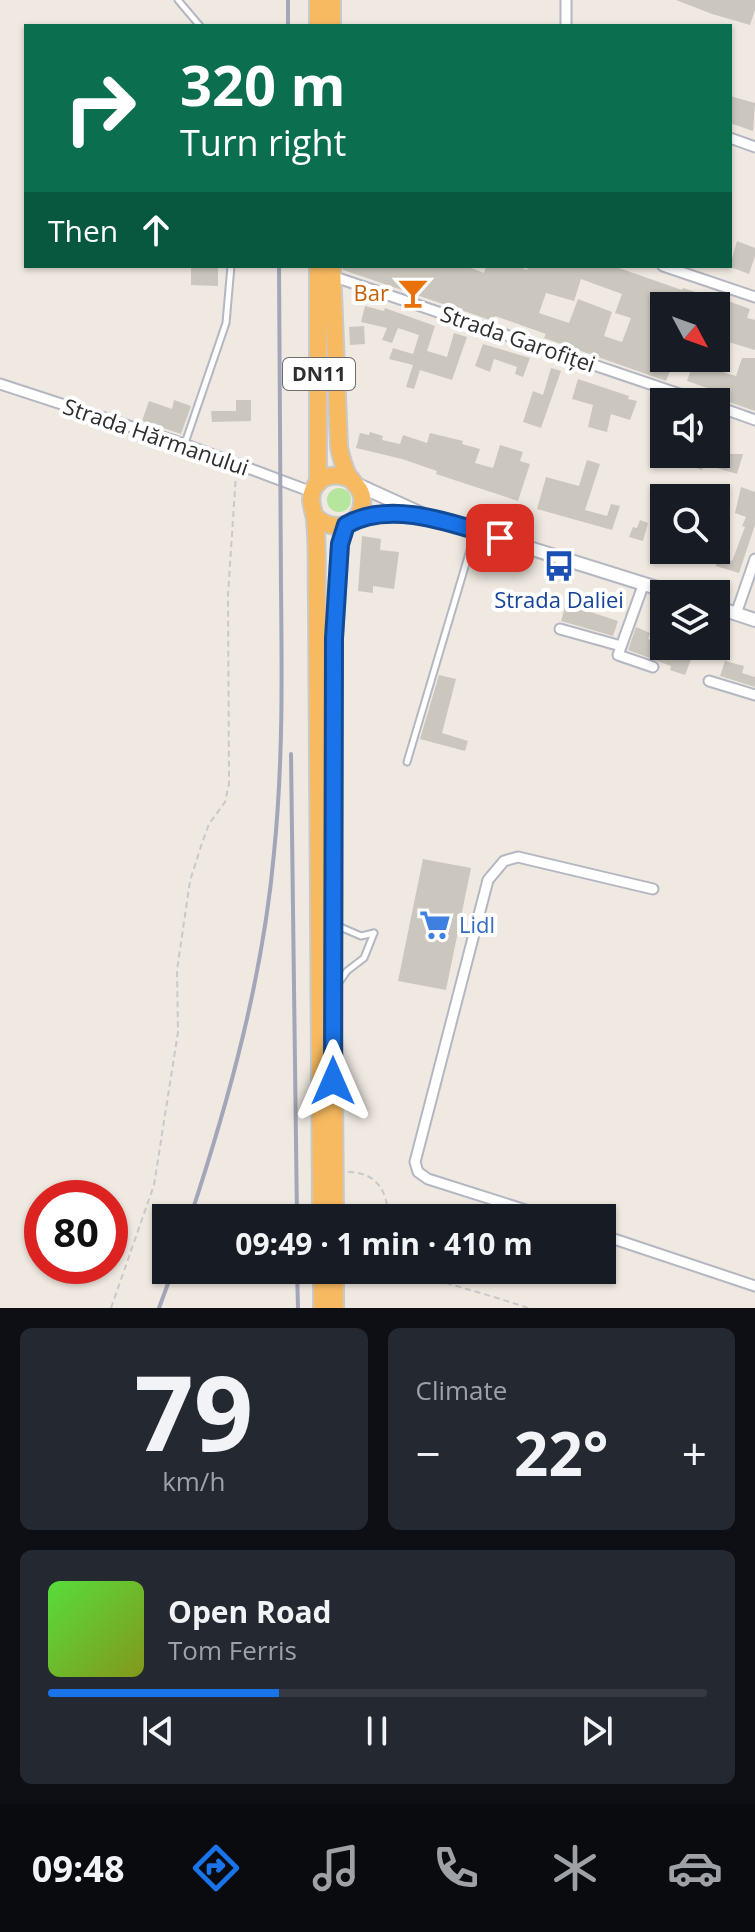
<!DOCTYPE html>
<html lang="en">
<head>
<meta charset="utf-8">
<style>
  body { margin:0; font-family:"Open Sans",sans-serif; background:#242831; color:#f1f3f6; height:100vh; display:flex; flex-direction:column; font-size:30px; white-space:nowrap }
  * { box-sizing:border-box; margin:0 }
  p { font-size:26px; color:#9ea1a6 }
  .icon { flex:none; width:44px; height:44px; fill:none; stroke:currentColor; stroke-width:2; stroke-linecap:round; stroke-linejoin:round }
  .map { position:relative; height:1308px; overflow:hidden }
  .panel { display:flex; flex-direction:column; gap:20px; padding:20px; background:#0d0f14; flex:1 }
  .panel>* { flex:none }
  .guide { position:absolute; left:24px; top:24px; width:708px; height:244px; border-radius:0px; box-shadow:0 2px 6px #0004; background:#0b6e4f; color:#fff; overflow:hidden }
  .needle { width:52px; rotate:131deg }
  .tools { position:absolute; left:650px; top:292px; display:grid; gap:16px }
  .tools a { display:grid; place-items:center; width:80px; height:80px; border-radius:0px; background:#171b24; box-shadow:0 2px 6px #0004; font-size:40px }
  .speed { position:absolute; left:24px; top:1180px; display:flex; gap:16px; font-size:40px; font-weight:700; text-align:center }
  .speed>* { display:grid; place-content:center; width:104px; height:104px; border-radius:50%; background:#171b24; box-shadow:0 2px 6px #0004; line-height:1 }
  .speed .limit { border:12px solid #d22; background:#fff; color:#111 }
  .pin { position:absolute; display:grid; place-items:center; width:68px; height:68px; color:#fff; margin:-34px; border-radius:16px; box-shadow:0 4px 12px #0006 }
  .me { position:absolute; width:88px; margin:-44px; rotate:0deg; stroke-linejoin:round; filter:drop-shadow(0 0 6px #0008) }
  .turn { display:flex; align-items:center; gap:28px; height:168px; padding:0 24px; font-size:36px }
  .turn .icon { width:104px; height:104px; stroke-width:2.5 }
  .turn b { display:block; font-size:56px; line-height:68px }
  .then { display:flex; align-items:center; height:76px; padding:0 24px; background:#0003; gap:16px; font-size:30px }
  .big { font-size:60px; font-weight:700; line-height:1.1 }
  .panel .tile { flex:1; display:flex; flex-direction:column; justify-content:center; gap:12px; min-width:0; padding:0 28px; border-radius:12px; background:#242831 }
  .panel .dial { align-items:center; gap:0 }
  .dial b { font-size:104px; line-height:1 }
  .song { display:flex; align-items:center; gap:24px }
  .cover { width:96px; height:96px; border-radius:12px; background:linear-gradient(135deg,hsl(110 70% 55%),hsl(70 70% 35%)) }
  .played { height:8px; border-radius:4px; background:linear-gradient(90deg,#1a73e8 35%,#363941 35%) }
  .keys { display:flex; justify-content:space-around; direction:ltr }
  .heat { display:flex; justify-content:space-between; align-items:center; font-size:44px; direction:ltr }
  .panel .tiles { flex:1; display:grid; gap:20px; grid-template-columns:1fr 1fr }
  .tile:last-child { grid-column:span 2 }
  .trip { position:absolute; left:152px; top:1204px; width:464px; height:80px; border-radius:0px; background:#171b24; box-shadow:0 2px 6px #0004; font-weight:700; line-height:80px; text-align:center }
  .dock { display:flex; height:128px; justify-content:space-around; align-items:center; background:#090b0e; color:#9ea1a6 }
  .dock .icon { width:56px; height:56px }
  .dock .selected { color:#1a73e8 }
  .dock b { font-size:36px; color:#f1f3f6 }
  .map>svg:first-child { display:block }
  .green { fill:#b6e59e }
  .building { fill:#cbc7bf; fill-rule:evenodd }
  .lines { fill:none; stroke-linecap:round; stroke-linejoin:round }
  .service-casing { stroke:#b4b7c1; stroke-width:9 }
  .minor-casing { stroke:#b4b7c1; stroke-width:13 }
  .secondary-casing { stroke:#b4b7c1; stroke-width:16 }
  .trunk-casing { stroke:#c9c9c9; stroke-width:20 }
  .path { stroke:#c9c9c9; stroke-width:2; stroke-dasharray:6 4; stroke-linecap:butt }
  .service { stroke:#fff; stroke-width:5 }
  .minor { stroke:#fff; stroke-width:9 }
  .secondary { stroke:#fff; stroke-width:12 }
  .trunk { stroke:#f8ba60; stroke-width:16 }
  .rail { stroke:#a3a6b8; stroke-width:4 }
  .route-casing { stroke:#114b97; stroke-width:20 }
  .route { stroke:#1a73e8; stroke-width:14 }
  .labels { text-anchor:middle; stroke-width:8; stroke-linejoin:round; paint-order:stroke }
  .shield { fill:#fff; stroke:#6d6d6d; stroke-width:2 }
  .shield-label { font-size:20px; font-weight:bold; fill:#2e2e2e }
  .food-label { font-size:22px; fill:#c56008; stroke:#fff; text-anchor:end }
  .street-label { font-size:22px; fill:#2e2e2e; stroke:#fff }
  .transit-label { font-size:22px; fill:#164399; stroke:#fff }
  .shop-label { font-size:22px; fill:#366cbe; stroke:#fff; text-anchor:start }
</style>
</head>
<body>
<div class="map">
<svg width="755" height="1308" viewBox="0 0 755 1308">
  <rect width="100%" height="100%" fill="#efe9e1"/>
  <circle class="green" cx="339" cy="500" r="12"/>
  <g class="building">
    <polygon points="676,0 755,0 755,10 750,25 712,14"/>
    <polygon points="730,96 755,103 753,131 730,123"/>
    <polygon points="737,241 755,248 755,256 749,274 728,266 730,266"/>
    <polygon points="191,266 218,266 218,286 191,285"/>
    <path d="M343,266H466L484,273L486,266H516L527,270L528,266H613L682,290L683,288L708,296V294L750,309L747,318L755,320V350L725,341L730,326L716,321V306H664V358H675L666,381L544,338L546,334L495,316L493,321L343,270ZM581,279L622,294L615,313L631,318L622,342L604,336L612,312L578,299L569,323L539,313L546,293L574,301Z"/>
    <polygon points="365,306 384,311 385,308 435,326 427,351 447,357 454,333 467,337 452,380 420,370 414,389 406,387 413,365 389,359 393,348 413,354 419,335 398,328 392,343 382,340 387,328 361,322"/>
    <polygon points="364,326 365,344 350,345 349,327"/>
    <polygon points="483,344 530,358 523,377 515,374 517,367 494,359 490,372 475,366"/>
    <polygon points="698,358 716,358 712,369 736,376 742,358 755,358 755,411 718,398 719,393 716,391 687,381 693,364 696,365"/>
    <polygon points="551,368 561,371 541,428 523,422 533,391 543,395"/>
    <polygon points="578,379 629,396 628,399 637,401 630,420 611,414 607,432 588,427 593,405 572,399"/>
    <polygon points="174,400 191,406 181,434 142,421 149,401 172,409"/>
    <polygon points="236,400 251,400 251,421 212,422 211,411 236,411"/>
    <polygon points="370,432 383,436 382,440 400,444 403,435 427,443 430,433 463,441 462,444 480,449 475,463 493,468 500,445 523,452 520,461 530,464 518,501 436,474 437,471 402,459 356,448 360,433 369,435"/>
    <polygon points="681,454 743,454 737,474 704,464 702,470 685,464 687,458"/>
    <polygon points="587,460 600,464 585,510 607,516 611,504 620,506 612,530 537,509 546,477 579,486"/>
    <polygon points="741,487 755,492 755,525 739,573 716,566 716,556 732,561 745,527 742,526 746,517 735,513"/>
    <polygon points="640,520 648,523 643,541 629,537 633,527 637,528"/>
    <polygon points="362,536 381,539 380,550 399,552 394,589 373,586 373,593 358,591"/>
    <polygon points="676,550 711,550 708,562 675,553"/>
    <polygon points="566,604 618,621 613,636 561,621"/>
    <polygon points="636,627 650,633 648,639 664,646 677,650 679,646 695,649 685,675 670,670 671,666 628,650"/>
    <polygon points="725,661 744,666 742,673 755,677 755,687 720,676"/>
    <polygon points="439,675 456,679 442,733 468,741 465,751 420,739"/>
    <polygon points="423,859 471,868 446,990 398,981"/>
  </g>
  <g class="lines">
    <defs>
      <g id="service">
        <polyline points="178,0 200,26"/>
        <polyline points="185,443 226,323 231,266"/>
        <polyline points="407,762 475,533"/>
        <polyline points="338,926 361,936 374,933"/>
        <polyline points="338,984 347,971 364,958 374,933"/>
      </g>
      <g id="minor">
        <polyline points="566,0 566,26"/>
        <polyline points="730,138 755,147"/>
        <polyline points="663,266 755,297"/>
        <polyline points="332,276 703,402"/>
        <polyline points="0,384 184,444 312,492"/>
        <polyline points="716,406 755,420"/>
        <polyline points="644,583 618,655 653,667"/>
        <polyline points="736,614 755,559"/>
        <polyline points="560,629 621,646"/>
        <polyline points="709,681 755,695"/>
        <polyline points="551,1218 428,1179 418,1172 415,1162 488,880 504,861 518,857 653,889"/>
        <polyline points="602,1235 755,1286"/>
      </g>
      <g id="secondary">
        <polyline points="356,484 424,515 676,594"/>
        <polyline points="353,521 378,515 417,515"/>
        <polyline points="716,607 755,620"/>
      </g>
      <g id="trunk">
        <polyline points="332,0 332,26"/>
        <polyline points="318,26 318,0"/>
        <polyline points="318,483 318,266"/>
        <path d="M315,516C330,532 359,529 362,504C364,491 356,486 349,477C344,468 341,457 339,447L332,266"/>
        <path d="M321,1218L317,602C316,575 318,547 315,520C314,509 308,501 313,490C320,474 337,473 351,479"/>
        <polyline points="335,1218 332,814 334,638 340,544 346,525"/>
        <polyline points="322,1270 322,1308"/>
        <polyline points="335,1270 335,1308"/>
      </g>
    </defs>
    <use href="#service" class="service-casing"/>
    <use href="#minor" class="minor-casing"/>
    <use href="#secondary" class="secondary-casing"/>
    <use href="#trunk" class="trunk-casing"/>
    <g class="path">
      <path d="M348,1172C377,1172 388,1192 388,1218"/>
      <path d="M408,1270C448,1285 488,1294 528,1308"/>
      <polyline points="111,1308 154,1185 178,1032 177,970 190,881 202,843 209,824 225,802 229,784 228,595 236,474"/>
    </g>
    <use href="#service" class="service"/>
    <use href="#minor" class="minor"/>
    <use href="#secondary" class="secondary"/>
    <use href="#trunk" class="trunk"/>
    <g class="rail">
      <polyline points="288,0 288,26"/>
      <polyline points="291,754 297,1218"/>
      <path d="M190,1218C229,1100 263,977 274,853C283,764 282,676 281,587C281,480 280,373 279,266"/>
      <polyline points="297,1270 298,1308"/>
      <polyline points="159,1308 173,1270"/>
    </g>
  </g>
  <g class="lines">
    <defs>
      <path id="route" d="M333,1081L334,638L340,544L346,525C391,499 454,524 500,538"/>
    </defs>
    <use href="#route" class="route-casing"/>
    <use href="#route" class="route"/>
  </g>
  <defs>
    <symbol id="bar-bare" viewBox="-9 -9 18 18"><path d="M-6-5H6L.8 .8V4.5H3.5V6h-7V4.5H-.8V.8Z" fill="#e8710a" stroke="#fff" stroke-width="2.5" paint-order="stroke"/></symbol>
    <symbol id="bus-bare" viewBox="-9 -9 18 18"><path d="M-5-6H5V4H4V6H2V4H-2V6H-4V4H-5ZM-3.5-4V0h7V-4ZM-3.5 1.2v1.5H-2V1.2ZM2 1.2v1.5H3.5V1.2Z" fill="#1a4fb4" stroke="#fff" stroke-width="2.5" paint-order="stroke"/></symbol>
    <symbol id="supermarket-bare" viewBox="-9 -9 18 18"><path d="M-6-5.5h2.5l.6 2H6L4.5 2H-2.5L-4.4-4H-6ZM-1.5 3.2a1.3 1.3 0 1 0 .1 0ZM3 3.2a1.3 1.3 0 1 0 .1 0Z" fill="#3f7fe0" stroke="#fff" stroke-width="2.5" paint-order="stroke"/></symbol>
  </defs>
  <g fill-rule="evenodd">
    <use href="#bar-bare" x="391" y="271" width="44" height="44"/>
    <use href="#bus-bare" x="537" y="544" width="44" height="44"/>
    <use href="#supermarket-bare" x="413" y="903" width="44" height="44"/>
  </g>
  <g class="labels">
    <rect class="shield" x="283" y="358" width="72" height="32" rx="6"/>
    <g class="shield-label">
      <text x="319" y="381">DN11</text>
    </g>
    <g class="food-label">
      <text x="389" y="301">Bar</text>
    </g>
    <g class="street-label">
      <text transform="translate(518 339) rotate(19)" y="8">Strada Garofiței</text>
      <text transform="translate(156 437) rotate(19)" y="8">Strada Hărmanului</text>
    </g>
    <g class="transit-label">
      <text x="559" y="608">Strada Daliei</text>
    </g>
    <g class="shop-label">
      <text x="459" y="933">Lidl</text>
    </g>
  </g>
</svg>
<div class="tools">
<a><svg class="needle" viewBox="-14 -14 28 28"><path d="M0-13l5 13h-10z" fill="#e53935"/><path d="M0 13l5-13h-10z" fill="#9ea1a6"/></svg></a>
<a><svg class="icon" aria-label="sound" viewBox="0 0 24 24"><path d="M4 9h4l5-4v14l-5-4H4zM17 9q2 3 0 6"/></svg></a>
<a><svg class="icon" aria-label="search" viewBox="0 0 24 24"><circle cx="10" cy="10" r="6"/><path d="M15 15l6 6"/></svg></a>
<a><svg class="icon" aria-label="layers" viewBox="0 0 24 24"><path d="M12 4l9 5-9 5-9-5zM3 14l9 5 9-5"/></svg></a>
</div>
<div class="speed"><div class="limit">80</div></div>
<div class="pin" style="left:500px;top:538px;background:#d93025"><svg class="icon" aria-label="arrive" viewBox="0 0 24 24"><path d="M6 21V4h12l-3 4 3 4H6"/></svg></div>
<svg class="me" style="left:333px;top:1081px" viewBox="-20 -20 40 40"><path d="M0-17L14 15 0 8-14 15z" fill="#1a73e8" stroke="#fff" stroke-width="4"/></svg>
<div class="trip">09:49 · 1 min · 410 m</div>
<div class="guide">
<div class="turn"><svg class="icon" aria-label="right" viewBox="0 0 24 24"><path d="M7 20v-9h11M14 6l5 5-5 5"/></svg><div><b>320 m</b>Turn right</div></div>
<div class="then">Then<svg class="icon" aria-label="ahead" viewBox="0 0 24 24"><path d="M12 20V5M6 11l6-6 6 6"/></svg></div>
</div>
</div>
<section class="panel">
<div class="tiles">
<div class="tile dial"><b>79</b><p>km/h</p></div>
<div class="tile"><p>Climate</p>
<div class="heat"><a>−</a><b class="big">22°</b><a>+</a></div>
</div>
<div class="tile">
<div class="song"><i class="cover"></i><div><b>Open Road</b><p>Tom Ferris</p></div></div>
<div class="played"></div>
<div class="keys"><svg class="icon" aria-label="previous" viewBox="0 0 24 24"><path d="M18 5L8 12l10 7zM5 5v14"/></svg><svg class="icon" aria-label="pause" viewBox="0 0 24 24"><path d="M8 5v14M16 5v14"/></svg><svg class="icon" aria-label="next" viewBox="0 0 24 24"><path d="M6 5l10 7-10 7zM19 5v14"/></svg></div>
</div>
</div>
</section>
<nav class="dock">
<b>09:48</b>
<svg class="icon selected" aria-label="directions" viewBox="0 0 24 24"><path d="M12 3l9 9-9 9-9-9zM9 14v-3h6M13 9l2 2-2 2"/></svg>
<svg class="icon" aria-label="music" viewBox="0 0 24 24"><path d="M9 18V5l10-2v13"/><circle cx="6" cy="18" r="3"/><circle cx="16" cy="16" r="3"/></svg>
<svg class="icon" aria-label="phone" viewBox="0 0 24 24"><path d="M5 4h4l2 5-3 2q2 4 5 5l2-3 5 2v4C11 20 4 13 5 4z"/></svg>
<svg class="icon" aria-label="climate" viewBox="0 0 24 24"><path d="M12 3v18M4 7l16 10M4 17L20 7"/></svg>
<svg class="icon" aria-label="car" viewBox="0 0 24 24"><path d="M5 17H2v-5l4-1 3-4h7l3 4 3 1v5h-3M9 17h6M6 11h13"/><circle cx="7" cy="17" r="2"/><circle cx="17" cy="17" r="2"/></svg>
</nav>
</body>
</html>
